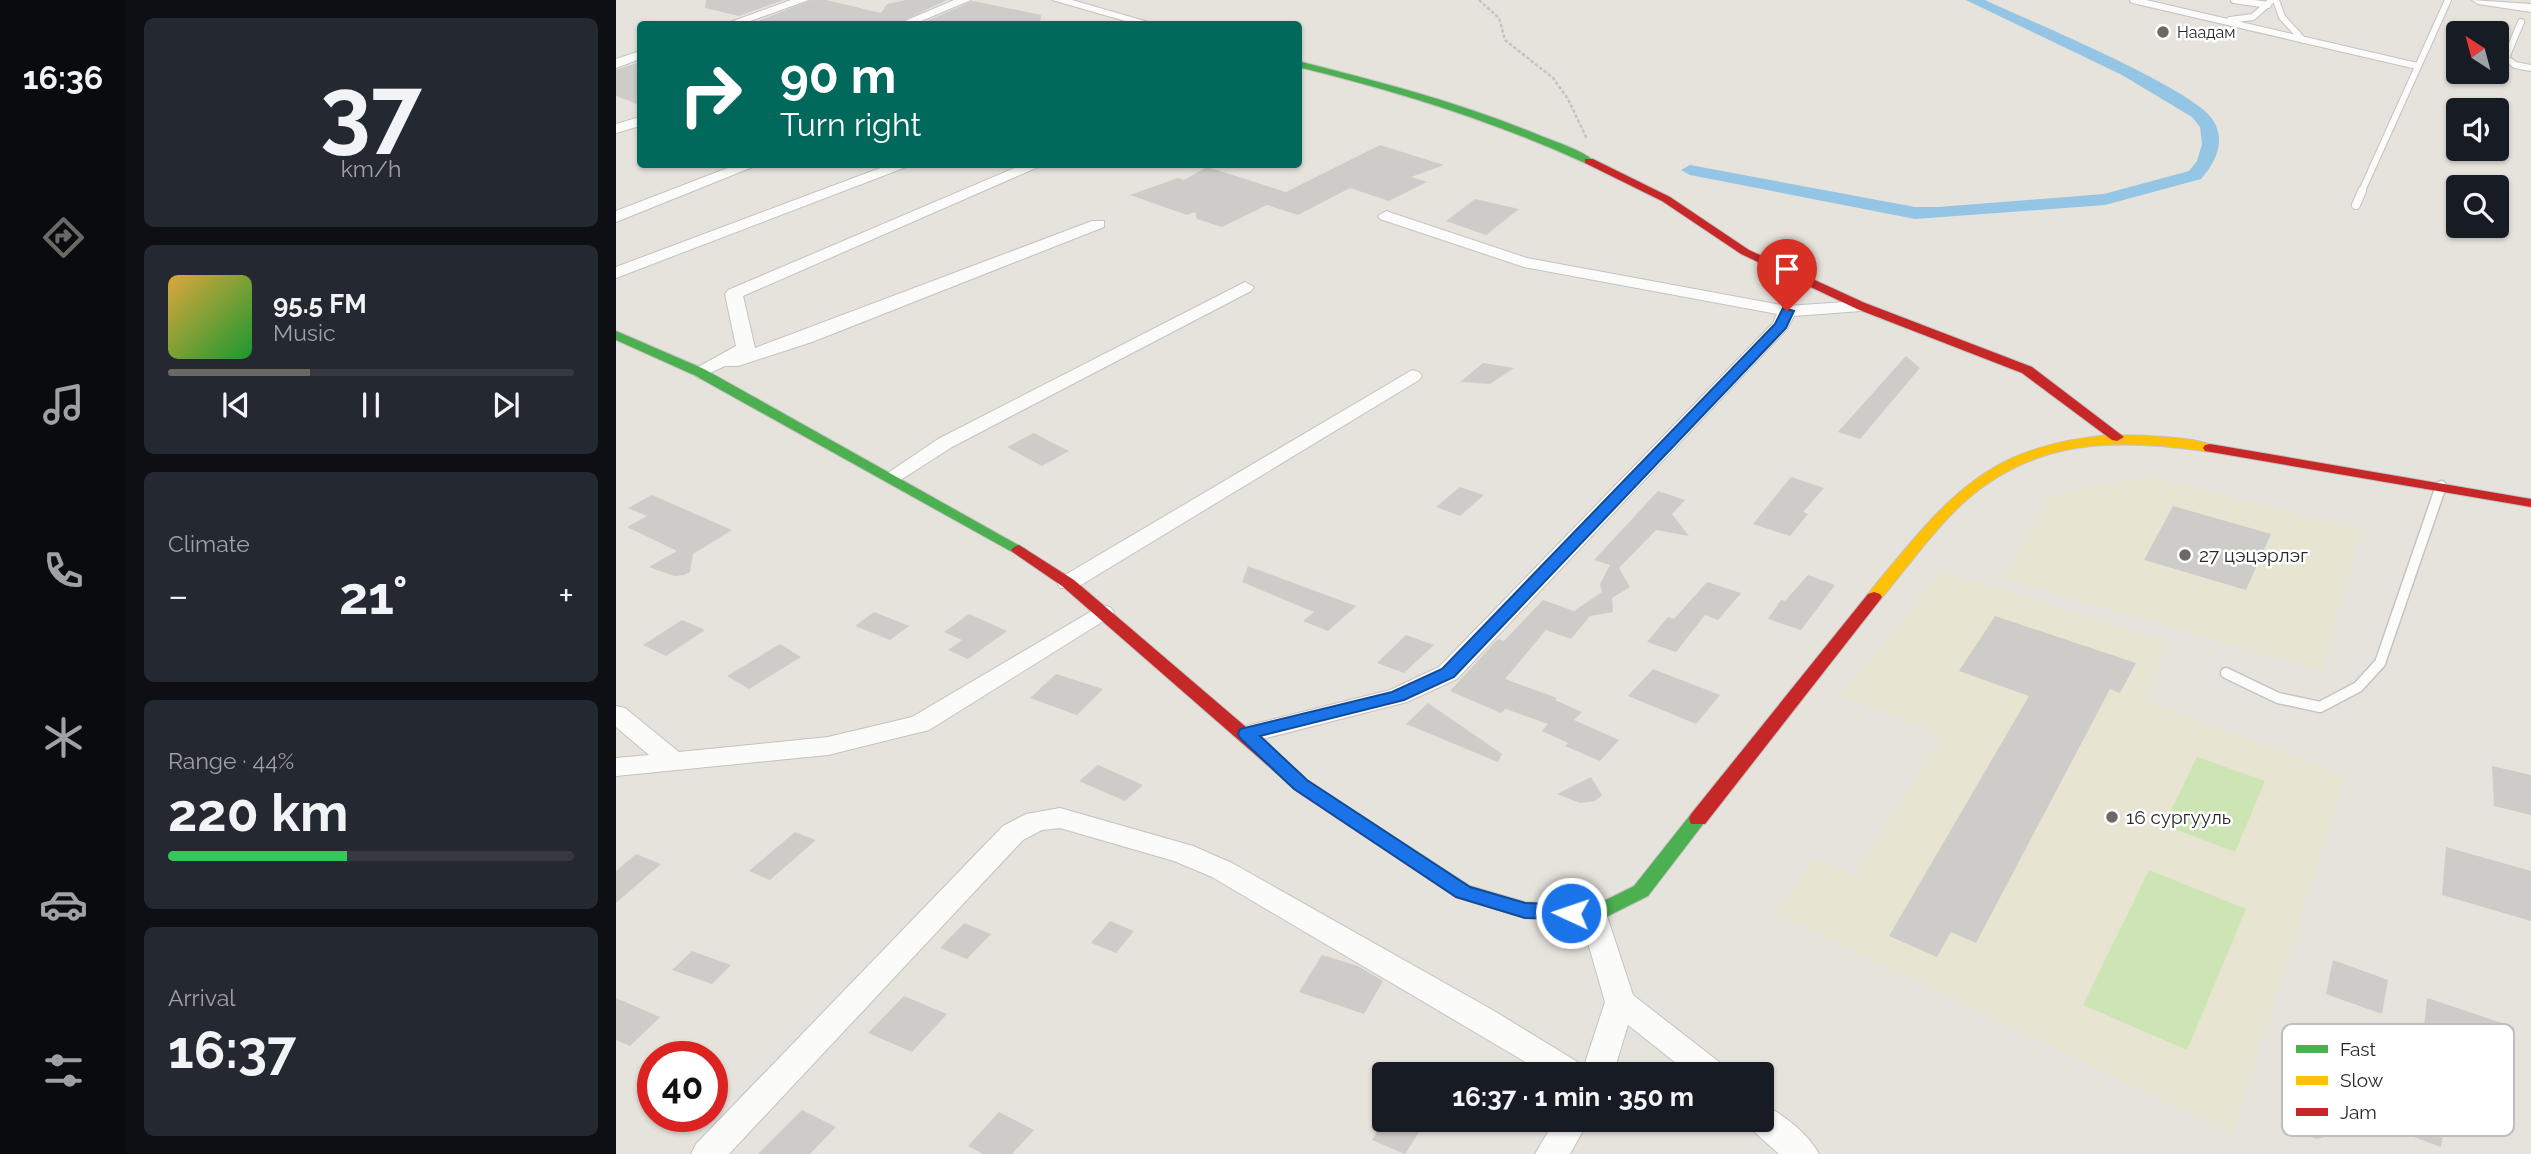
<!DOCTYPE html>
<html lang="en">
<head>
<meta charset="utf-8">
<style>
  body { margin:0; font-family:Raleway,sans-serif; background:#242831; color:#f1f3f6; height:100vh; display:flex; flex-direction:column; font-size:26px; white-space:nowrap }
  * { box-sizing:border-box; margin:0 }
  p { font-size:23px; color:#9ea1a6 }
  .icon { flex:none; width:38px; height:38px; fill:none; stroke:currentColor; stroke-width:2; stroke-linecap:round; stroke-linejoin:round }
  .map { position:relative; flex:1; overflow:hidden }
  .side { display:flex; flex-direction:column; gap:18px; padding:18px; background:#0d0f14; width:490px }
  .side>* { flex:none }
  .hud { position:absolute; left:21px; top:21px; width:665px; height:147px; border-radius:7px; box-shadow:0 2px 5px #0004; background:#00695c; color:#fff; overflow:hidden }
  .needle { width:46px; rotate:324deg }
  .buttons { position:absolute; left:1830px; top:21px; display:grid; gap:14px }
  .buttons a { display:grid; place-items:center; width:63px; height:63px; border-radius:7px; background:#171b24; box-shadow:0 2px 5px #0004; font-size:35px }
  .speed { position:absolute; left:21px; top:1041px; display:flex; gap:14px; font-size:35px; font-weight:700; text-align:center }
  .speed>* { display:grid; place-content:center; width:91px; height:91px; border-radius:50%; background:#171b24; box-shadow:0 2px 5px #0004; line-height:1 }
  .speed .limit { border:10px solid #d22; background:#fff; color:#111 }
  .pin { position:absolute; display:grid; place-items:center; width:60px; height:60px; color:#fff; margin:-72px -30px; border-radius:50% 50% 50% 0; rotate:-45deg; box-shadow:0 0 7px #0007 }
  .pin .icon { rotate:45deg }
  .me { position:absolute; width:77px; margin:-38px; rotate:273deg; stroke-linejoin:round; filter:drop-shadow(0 0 5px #0008) }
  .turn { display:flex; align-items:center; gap:24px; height:147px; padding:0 28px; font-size:32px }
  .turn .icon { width:91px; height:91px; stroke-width:2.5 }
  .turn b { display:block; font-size:49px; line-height:60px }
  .big { font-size:52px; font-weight:700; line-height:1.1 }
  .side .card { flex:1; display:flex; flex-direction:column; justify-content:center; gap:10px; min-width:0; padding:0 24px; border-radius:10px; background:#242831 }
  .side .dial { align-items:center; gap:0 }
  .dial b { font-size:91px; line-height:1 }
  .song { display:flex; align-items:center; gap:21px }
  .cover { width:84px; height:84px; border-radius:10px; background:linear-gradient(135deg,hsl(40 70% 55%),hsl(130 70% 35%)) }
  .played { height:7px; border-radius:4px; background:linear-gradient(90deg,#6a6966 35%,#363941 35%) }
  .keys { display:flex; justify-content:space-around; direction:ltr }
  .heat { display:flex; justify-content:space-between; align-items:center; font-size:38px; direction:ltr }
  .charge { height:10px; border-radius:5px; background:linear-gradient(90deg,#34c759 44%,#363941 0) }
  .trip { position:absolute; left:756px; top:1062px; width:402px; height:70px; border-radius:7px; background:#171b24; box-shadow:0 2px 5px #0004; font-weight:700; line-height:70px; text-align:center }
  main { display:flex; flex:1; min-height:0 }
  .tab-bar { display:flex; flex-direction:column; width:126px; justify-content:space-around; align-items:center; background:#090b0e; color:#9ea1a6 }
  .tab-bar .icon { width:49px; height:49px }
  .tab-bar .active { color:#6a6966 }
  .tab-bar b { font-size:32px; color:#f1f3f6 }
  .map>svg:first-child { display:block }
  .education { fill:#e8e4d2 }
  .pitch { fill:#cde4b4 }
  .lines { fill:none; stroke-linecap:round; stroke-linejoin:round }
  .canal { fill:#94c5e4; fill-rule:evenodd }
  .building { fill:#ceccc8 }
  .lane-far2-casing { stroke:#c4c2c2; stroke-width:8 }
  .lane-far1-casing { stroke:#c4c2c2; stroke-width:10 }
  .lane-casing { stroke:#c4c2c2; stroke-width:13 }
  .street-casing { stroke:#c4c2c2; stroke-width:2 }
  .fast-casing { stroke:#c4c2c2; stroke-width:2 }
  .slow-casing { stroke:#c4c2c2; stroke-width:2 }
  .jam-casing { stroke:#c4c2c2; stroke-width:2 }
  .path { stroke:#c4c3c2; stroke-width:2.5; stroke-dasharray:3.5 2; stroke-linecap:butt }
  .lane-far2 { stroke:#fbfbfa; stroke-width:6 }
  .lane-far1 { stroke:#fbfbfa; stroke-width:8 }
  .lane { stroke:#fbfbfa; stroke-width:10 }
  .street { fill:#fbfbfa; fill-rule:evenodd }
  .fast { fill:#4caf50; fill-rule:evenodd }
  .slow { fill:#ffc107; fill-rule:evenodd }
  .jam { fill:#c62828; fill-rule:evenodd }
  .route { fill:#1a73e8; stroke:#114b97; stroke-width:2 }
  .poi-dot { fill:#6a6966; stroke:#fff; stroke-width:2.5 }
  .labels { text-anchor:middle; stroke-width:5; stroke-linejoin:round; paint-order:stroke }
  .far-poi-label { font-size:16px; fill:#272727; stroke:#fff; text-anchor:start }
  .poi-label { font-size:19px; fill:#272727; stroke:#fff; text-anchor:start }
  .key { fill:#fff; stroke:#bebebe; stroke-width:2 }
  .key-label { font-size:19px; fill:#272727 }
</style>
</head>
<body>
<main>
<nav class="tab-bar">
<b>16:36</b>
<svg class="icon active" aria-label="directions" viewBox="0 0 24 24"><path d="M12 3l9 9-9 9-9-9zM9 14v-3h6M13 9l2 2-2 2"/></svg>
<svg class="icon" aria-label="music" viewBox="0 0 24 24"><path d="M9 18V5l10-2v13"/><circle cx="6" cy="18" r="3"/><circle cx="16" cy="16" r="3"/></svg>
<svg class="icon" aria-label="phone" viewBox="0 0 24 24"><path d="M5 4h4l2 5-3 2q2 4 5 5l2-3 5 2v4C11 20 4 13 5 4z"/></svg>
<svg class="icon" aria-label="climate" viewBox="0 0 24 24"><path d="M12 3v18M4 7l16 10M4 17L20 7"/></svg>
<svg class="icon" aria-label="car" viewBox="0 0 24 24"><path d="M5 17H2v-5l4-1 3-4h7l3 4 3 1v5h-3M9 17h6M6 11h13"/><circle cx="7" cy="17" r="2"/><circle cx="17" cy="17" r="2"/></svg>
<svg class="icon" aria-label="filters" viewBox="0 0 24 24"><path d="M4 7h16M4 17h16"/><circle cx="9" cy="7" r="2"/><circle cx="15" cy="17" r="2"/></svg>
</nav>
<section class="side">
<div class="card dial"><b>37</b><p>km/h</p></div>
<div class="card">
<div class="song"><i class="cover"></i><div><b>95.5 FM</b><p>Music</p></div></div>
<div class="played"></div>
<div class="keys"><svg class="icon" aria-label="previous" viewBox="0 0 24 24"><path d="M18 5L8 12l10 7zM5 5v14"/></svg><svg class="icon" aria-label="pause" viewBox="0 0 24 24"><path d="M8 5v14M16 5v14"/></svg><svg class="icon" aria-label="next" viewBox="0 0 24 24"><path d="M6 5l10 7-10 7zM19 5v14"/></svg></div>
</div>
<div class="card"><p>Climate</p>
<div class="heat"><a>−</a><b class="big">21°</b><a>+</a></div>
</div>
<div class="card"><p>Range · 44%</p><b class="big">220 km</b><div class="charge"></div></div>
<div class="card"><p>Arrival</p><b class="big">16:37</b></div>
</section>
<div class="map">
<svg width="1915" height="1154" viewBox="0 0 1915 1154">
  <rect width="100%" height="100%" fill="#e6e3dc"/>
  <g class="education">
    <polygon points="1533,476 1745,530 1707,671 1387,579 1433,496"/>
    <polygon points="1324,570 1554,643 1528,700 1730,775 1617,1134 1158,912 1199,858 1239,875 1326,736 1225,695 1289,618"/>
  </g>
  <g class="pitch">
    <polygon points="1581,757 1649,781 1619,852 1548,825"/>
    <polygon points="1533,870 1630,909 1571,1050 1467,1005"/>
  </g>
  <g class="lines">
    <path class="canal" d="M1350,0H1369C1411,20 1577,88 1597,120C1610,141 1600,162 1585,179L1489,205L1299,219L1074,175L1065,170L1074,165L1299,207H1322L1488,194L1573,171L1581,161L1586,144L1584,127L1576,117L1506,75Z"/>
  </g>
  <g class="building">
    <polygon points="90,0 167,0 123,16 89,8"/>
    <polygon points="196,0 210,0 265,13 271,4 290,0 331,0 280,24 157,24 142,21"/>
    <polygon points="357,1 425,15 424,24 304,24"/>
    <polygon points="24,62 24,105 0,96 0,70"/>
    <polygon points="764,145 828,165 795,177 811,182 773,201 734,188 682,215 651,205 606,227 581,219 579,212 571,215 514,195 562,178 568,180 591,167 670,192"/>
    <polygon points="859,199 903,209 870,235 830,221"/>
    <polygon points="1290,356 1304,368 1244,439 1222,432"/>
    <polygon points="867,363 898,368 874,384 844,382"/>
    <polygon points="418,433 433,441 453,451 426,466 391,447"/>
    <polygon points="1175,477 1208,488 1187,512 1192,514 1174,536 1137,524"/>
    <polygon points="844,487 868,495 844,516 820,507"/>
    <polygon points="1042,491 1069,500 1056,514 1073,536 1040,530 1003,568 1014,587 996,598 997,612 974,616 955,639 930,630 889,679 941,698 939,700 966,712 958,720 1003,740 984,761 949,746 952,743 926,731 932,724 890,709 885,713 834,691 882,639 888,641 927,600 958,611 986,592 984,584 994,565 978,560"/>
    <polygon points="36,495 116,530 77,554 74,572 68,575 58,576 33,567 61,551 11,527 31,516 12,508"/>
    <polygon points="1557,506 1655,534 1630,590 1528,560"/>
    <polygon points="632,566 740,606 712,631 687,621 698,612 626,582"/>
    <polygon points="1192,575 1219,585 1185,630 1152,619 1165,600 1169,601"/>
    <polygon points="1091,582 1125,593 1102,620 1089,615 1060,652 1031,642 1052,617 1058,619"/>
    <polygon points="258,612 293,626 274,640 239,626"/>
    <polygon points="353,614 391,631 352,659 332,650 346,640 328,632"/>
    <polygon points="1379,616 1520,663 1504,693 1494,689 1360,943 1335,932 1321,957 1273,936 1413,696 1343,671"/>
    <polygon points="66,620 89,630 50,656 27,645"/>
    <polygon points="790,635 818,645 788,673 761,663"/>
    <polygon points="164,644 185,657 133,689 111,676"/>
    <polygon points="1037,669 1104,695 1080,724 1012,696"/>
    <polygon points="440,674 487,689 461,715 414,698"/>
    <polygon points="812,703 886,754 882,762 790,724"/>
    <polygon points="482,765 527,785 509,801 463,781"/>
    <polygon points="1876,766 1915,775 1915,815 1878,806"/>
    <polygon points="975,777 986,795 979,801 964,803 941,794"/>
    <polygon points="179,832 200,840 154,880 133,871"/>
    <polygon points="1830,847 1915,871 1915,921 1826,895"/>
    <polygon points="20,854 45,864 0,903 0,871"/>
    <polygon points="494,921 518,931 500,953 475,943"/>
    <polygon points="348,923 375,934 351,959 324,948"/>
    <polygon points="76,951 115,965 96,984 56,970"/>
    <polygon points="706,955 742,966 767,981 748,1014 683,992"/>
    <polygon points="1717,960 1772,980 1766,1014 1710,994"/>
    <polygon points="288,996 331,1014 296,1052 252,1033"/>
    <polygon points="0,998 44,1017 14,1046 0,1040"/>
    <polygon points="1811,998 1898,1027 1895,1080 1835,1060 1825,1147 1787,1133 1764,1118 1769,1086 1785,1092 1786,1084 1794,1087 1796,1076 1803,1078"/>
    <polygon points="186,1110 220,1127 194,1154 142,1154"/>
    <polygon points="383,1112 418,1130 396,1154 367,1154 352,1146"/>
    <polygon points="1707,1112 1713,1136 1700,1139 1690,1135 1670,1117"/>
    <polygon points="769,1120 811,1120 789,1154 756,1140"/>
  </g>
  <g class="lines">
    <defs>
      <g id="lane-far2">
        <polyline points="1517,0 1801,66"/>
        <polyline points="1618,0 1652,5"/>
        <polyline points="1660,0 1666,17 1687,40"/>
        <polyline points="1614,20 1637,17 1656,0"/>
        <polyline points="1905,22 1890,58 1899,65 1915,68"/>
        <polyline points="1745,193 1832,0"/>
      </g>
      <polyline id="lane-far1" points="1740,205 1746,191"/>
      <polyline id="lane" points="1610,673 1662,698 1704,707 1742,687 1764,663 1825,486"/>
      <g id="street">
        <polygon points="175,0 193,0 126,24 109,24"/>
        <polygon points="338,0 355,0 298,24 282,24"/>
        <polygon points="436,0 456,0 539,24 520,24"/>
        <polygon points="1856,0 1915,4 1915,12 1862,4"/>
        <polygon points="24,51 24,59 0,68 0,59"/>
        <polygon points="24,117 24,126 0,133 0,124"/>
        <polygon points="122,164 144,164 0,222 0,211"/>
        <polygon points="275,164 298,164 0,278 0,267"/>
        <polygon points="408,164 429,164 127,296 139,348 476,221 488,221 488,227 196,342 122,366 109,366 83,378 73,372 120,346 109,294 112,290"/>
        <polygon points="770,211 911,258 1171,306 1245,301 1254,306 1245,311 1178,316 1171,329 841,679 791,702 631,743 622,740 618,734 622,728 774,690 823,667 1157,323 1161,314 908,267 764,219 762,216"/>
        <polygon points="629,282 638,287 635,291 336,447 283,481 276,483 266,477 322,439"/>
        <polygon points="796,370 803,372 806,376 803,380 460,588 444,588 441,583 444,578"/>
        <polygon points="486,605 494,607 498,612 494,617 313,730 212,755 0,776 0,758 33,755 0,727 0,706 9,708 63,752 212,737 296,717"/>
        <polygon points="444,808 577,846 616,863 880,1012 968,1066 989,1002 964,915 968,907 978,904 988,907 1017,995 1107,1065 1112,1074 1074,1074 1012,1025 997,1074 930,1074 596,877 558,861 444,828 426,830 407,840 113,1154 75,1154 80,1144 387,826 410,814"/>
        <path d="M1146,1105C1166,1112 1193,1135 1203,1154H1163L1135,1129L1130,1120H1146Z"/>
        <polygon points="939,1120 973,1120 954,1154 919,1154"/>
      </g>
      <g id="fast">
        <path d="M682,61C765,82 846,103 925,136C942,143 964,149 978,161L969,163C877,121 781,91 682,67Z"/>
        <polygon points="0,331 88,369 411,550 408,553 398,553 78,375 0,340"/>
        <polygon points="679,773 854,886 909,902 976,907 1018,886 1075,814 1089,814 1091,819 1032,896 978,923 909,918 840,897 673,784 670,779 673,774"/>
      </g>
      <path id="slow" d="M1493,435C1515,435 1586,436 1601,448L1594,452C1502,438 1420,437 1347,503C1316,532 1291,568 1264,600H1252L1250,597C1262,580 1277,564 1291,547C1352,474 1397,444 1493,435Z"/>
      <g id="jam">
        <polygon points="969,159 977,159 1054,197 1133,250 1249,303 1416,367 1508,437 1501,441 1496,440 1406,373 1241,309 1125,254 1046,201 969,163"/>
        <polygon points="1594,444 1915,499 1915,507 1589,451 1587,448 1589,445"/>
        <polygon points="403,545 458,580 685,774 688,779 685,784 673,784 446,586 398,553 395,550 398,547"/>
        <polygon points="1258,592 1264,594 1266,597 1264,600 1089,824 1075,824 1073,819 1075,814 1252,594"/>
      </g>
    </defs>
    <use href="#lane-far2" class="lane-far2-casing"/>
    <use href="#lane-far1" class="lane-far1-casing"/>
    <use href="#lane" class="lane-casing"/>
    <use href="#street" class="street-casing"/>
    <use href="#fast" class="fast-casing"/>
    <use href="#slow" class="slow-casing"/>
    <use href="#jam" class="jam-casing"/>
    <polyline class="path" points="863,0 883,18 889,40 937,78 952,99 971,139"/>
    <use href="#lane-far2" class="lane-far2"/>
    <use href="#lane-far1" class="lane-far1"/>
    <use href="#lane" class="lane"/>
    <use href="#street" class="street"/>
    <use href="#fast" class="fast"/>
    <use href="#slow" class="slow"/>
    <use href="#jam" class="jam"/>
  </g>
  <polygon class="route" points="1167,308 1178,311 1170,328 838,677 788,700 644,736 691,780 854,887 909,903 955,905 962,908 965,913 962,919 909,918 840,897 678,789 624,738 622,734 624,729 776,692 826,669 1159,324"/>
  <g class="poi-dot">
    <circle cx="1547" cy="32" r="7"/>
    <circle cx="1569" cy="555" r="7"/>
    <circle cx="1496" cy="817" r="7"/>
  </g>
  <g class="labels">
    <g class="far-poi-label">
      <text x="1561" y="38">Наадам</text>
    </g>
    <g class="poi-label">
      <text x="1583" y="562">27 цэцэрлэг</text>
      <text x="1510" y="824">16 сургууль</text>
    </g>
  </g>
  <rect x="1666" y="1024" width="232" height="112" rx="10" class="key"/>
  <rect x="1680" y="1045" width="32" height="8" fill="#4caf50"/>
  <rect x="1680" y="1076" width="32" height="9" fill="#ffc107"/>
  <rect x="1680" y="1108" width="32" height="8" fill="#c62828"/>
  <g class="key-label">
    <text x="1724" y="1056">Fast</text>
    <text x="1724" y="1087">Slow</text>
    <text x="1724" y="1119">Jam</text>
  </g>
</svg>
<div class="buttons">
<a><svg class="needle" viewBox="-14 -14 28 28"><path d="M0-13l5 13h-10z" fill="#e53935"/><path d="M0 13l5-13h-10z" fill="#9ea1a6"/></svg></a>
<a><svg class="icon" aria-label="sound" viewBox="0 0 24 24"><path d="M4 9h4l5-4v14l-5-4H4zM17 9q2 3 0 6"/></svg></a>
<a><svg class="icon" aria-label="search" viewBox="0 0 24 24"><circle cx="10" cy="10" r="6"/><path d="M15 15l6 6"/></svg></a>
</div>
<div class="speed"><div class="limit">40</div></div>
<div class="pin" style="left:1171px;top:311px;background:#d93025"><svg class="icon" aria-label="arrive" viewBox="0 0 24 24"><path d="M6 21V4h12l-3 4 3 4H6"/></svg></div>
<svg class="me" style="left:955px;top:913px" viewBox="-20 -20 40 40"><circle r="17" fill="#1a73e8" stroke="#fff" stroke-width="3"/><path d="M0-11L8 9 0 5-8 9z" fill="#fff"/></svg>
<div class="trip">16:37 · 1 min · 350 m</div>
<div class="hud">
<div class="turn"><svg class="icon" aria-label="right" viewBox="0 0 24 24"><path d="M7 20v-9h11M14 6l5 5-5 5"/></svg><div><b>90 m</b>Turn right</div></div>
</div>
</div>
</main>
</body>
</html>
